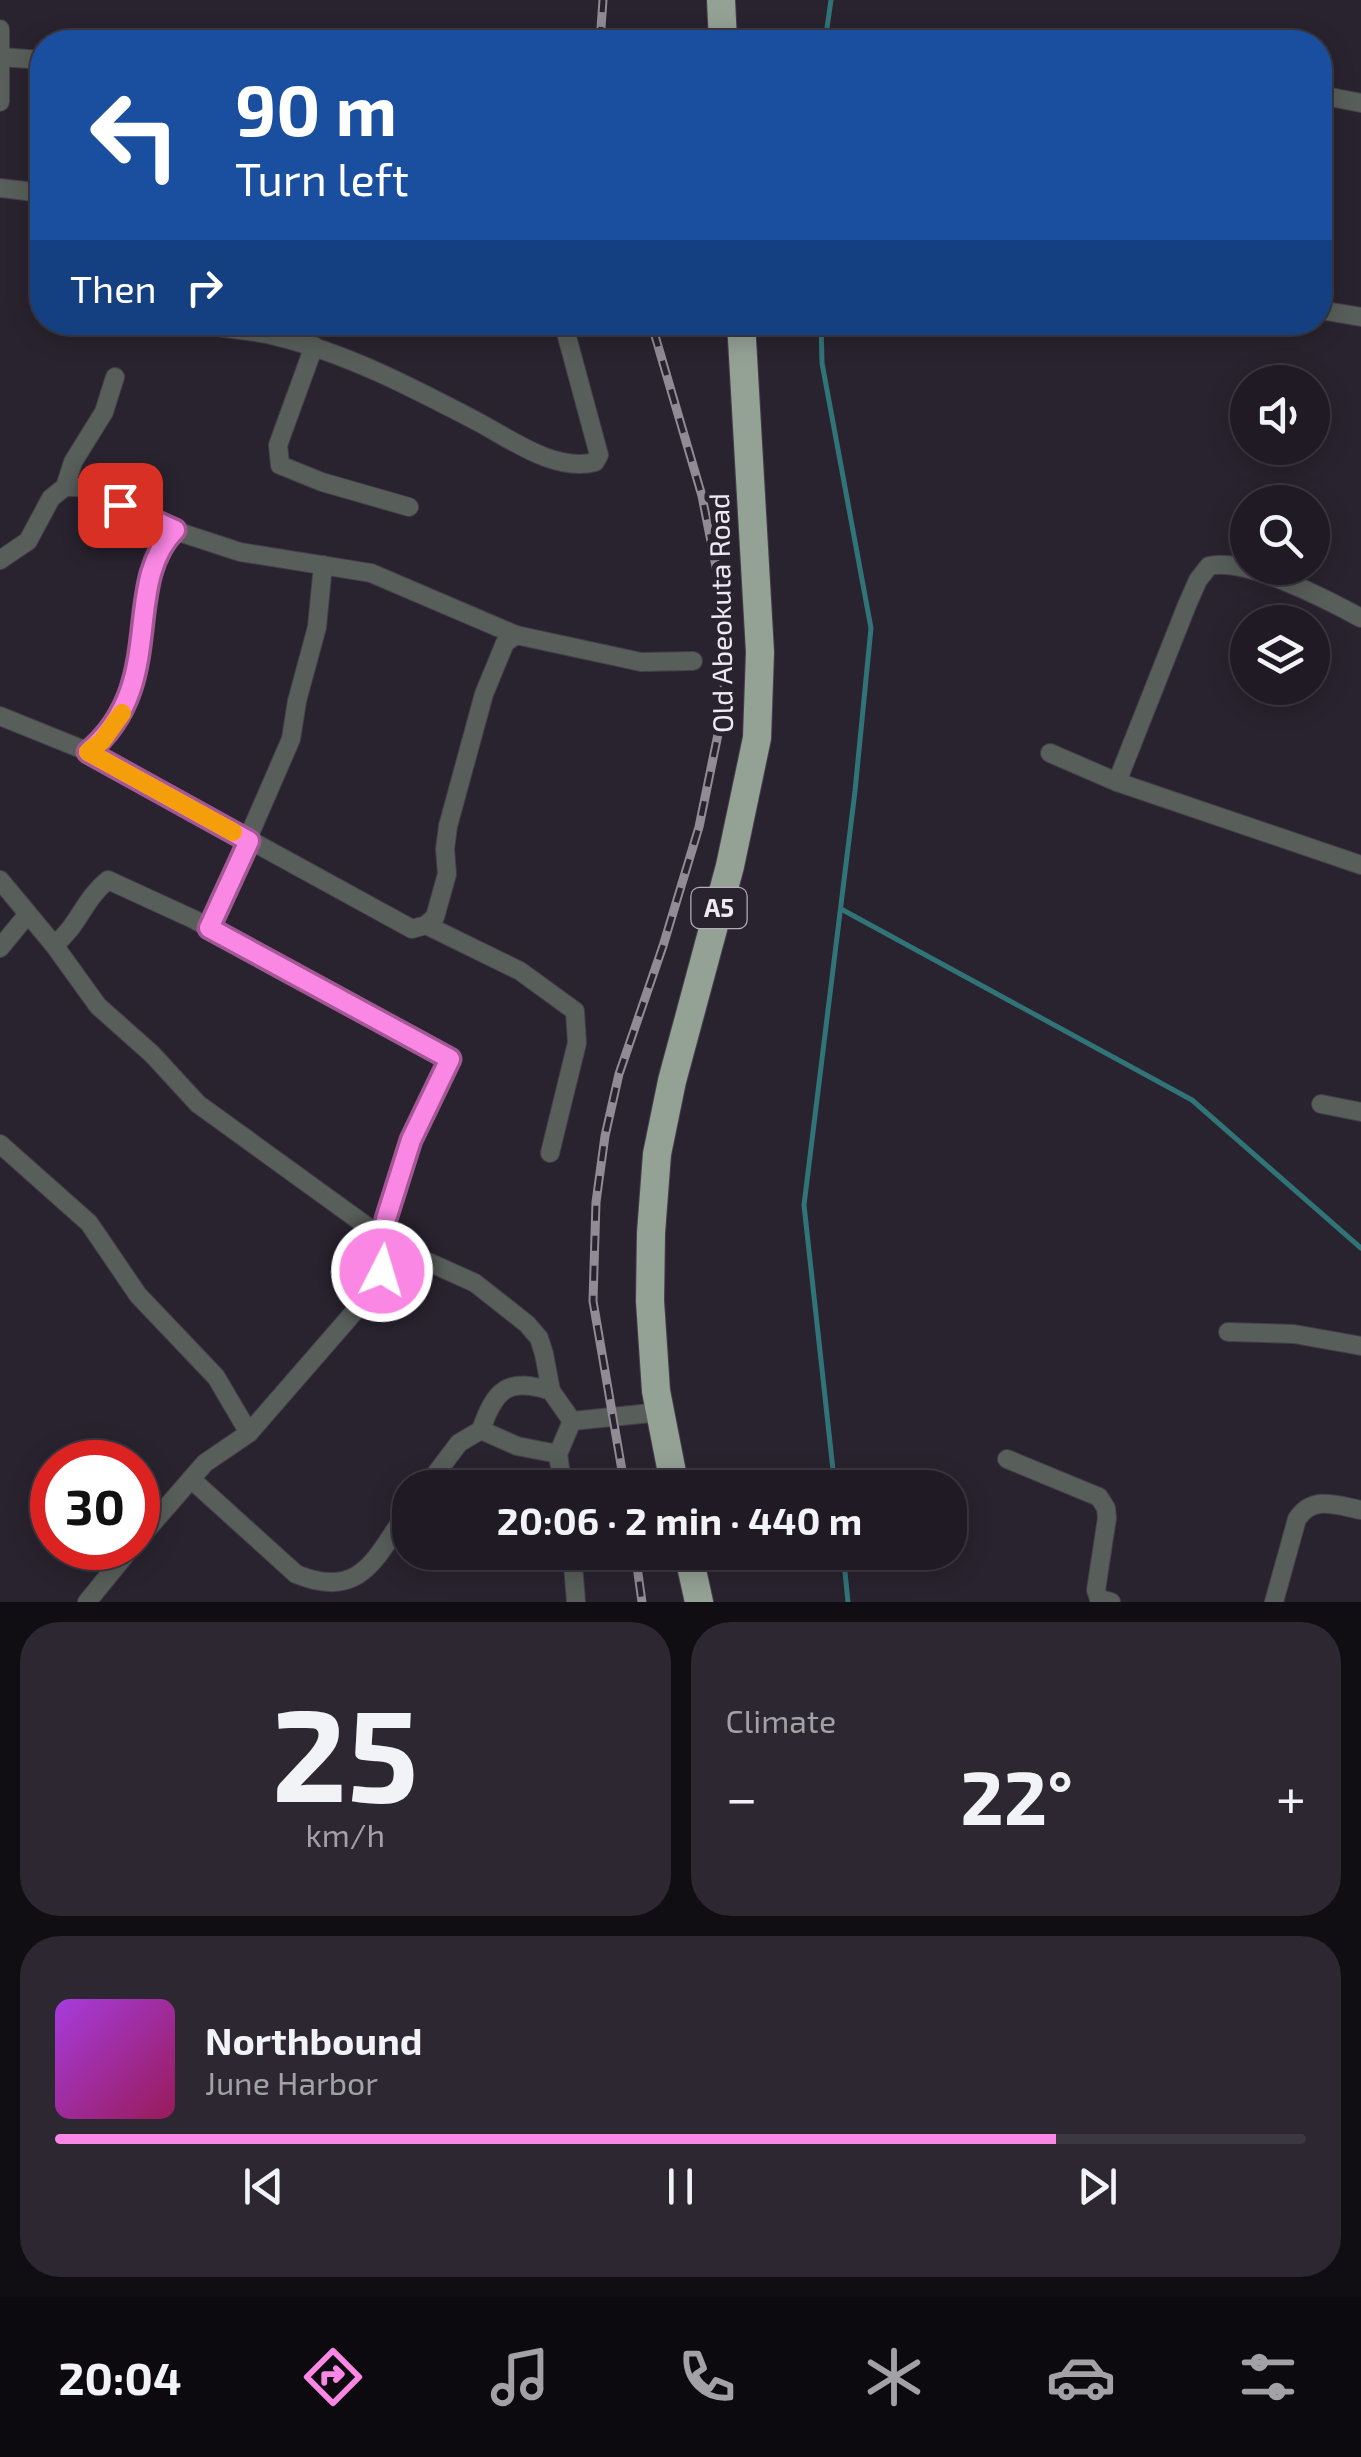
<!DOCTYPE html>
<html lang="en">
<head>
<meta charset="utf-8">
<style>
  body { margin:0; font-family:"Exo 2",sans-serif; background:#2c2730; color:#f1f3f6; height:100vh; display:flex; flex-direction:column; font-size:38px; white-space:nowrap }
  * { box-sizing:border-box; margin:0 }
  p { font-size:32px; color:#a1a1a6 }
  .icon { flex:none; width:55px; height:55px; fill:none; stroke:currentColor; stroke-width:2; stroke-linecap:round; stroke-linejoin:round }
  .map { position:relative; height:1602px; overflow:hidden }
  .sheet { display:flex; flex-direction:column; gap:20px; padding:20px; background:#110e13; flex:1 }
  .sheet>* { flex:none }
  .hud { position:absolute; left:30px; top:30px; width:1302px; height:305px; border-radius:40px; box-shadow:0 5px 25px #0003,0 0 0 2px #3c3841; background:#1a4fa0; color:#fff; overflow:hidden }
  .buttons { position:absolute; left:1230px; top:365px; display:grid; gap:20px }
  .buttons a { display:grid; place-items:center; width:100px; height:100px; border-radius:50%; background:#1f1a23; box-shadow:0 5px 25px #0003,0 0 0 2px #3c3841; font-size:50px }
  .speed { position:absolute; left:30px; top:1440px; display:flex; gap:20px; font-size:50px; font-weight:700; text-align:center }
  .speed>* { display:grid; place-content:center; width:130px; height:130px; border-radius:50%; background:#1f1a23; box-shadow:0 5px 25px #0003,0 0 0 2px #3c3841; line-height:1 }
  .speed .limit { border:15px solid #d22; background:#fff; color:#111 }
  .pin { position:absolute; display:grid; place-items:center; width:85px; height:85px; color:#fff; margin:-42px; border-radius:20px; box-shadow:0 5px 15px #0006 }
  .me { position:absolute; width:110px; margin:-55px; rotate:5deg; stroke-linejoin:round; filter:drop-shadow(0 0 8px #0008) }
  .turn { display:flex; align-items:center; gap:35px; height:210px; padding:0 40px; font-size:45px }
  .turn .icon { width:130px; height:130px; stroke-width:2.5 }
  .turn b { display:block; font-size:70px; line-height:85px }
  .then { display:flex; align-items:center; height:95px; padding:0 40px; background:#0003; gap:20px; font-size:38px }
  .big { font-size:75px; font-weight:700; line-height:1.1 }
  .sheet .widget { flex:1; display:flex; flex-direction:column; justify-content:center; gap:15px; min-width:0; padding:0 35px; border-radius:40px; background:#2c2730 }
  .sheet .dial { align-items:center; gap:0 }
  .dial b { font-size:130px; line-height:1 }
  .song { display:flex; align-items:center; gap:30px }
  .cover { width:120px; height:120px; border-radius:15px; background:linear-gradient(135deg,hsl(280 70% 55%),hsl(330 70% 35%)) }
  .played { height:10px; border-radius:5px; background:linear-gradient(90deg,#fb87e5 80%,#3c3841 80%) }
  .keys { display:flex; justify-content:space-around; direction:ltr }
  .heat { display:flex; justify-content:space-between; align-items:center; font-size:55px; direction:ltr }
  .sheet .tiles { flex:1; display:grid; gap:20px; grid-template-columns:1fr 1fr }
  .widget:last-child { grid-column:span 2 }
  .trip { position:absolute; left:392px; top:1470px; width:575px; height:100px; border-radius:40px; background:#1f1a23; box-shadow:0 5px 25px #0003,0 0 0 2px #3c3841; font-weight:700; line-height:100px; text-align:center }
  .tabs { display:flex; height:160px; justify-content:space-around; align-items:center; background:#0c0a0e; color:#a1a1a6 }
  .tabs .icon { width:70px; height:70px }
  .tabs .current { color:#fb87e5 }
  .tabs b { font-size:45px; color:#f1f3f6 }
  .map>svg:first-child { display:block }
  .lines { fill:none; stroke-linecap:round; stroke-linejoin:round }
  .stream { stroke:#317478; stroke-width:5 }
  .minor-casing { stroke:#453f4a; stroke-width:20 }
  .trunk-casing { stroke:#453f4a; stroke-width:30 }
  .minor { stroke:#585e59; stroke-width:18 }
  .trunk { stroke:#94a195; stroke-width:28 }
  .rail-casing { stroke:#908b95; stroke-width:9 }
  .rail { stroke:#29232f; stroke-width:5; stroke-dasharray:15; stroke-linecap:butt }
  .route-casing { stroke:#a35895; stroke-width:25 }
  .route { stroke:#fb87e5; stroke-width:18 }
  .slow { stroke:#f59e0b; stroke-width:18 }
  .labels { text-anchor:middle; stroke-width:10; stroke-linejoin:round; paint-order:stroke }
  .shield { fill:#29232f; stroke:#b3aeb8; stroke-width:2.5 }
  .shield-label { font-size:25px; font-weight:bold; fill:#eeeaf3 }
  .street-label { font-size:28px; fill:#eeeaf3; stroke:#29232f }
</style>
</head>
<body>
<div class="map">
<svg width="1361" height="1602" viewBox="0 0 1361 1602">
  <rect width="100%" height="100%" fill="#29232f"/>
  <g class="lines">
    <g class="stream">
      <polyline points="825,42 831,0"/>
      <polyline points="821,322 822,363 871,628 855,791 804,1205 835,1488"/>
      <polyline points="841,909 1192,1100 1361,1248"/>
      <polyline points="843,1552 848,1602"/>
    </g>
    <defs>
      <g id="minor">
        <polyline points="0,29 0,102"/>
        <polyline points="1,57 42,60"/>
        <polyline points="1320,95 1361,103"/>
        <polyline points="0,188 42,193"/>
        <polyline points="1320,310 1361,317"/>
        <path d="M191,322C219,329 248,329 275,336C347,353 415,389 480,423C513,441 556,472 595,462L599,455L563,322"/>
        <polyline points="314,346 278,445 280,465 322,482 409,507"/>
        <polyline points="65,487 78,487 93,492 185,534 240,552 371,573 516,635 641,662 693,661"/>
        <polyline points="0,560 28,541 51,498 65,487 73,462 104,412 115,377"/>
        <polyline points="0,716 89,752 412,929 426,925 435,917 447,874 445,849 448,826 484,694 505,643 516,635"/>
        <path d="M89,752C169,683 120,586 175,530"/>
        <polyline points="1050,753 1117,782 1361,865"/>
        <path d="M1117,782L1187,605L1198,580L1209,566C1245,557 1328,600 1361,618"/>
        <path d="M0,880L54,945C79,926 83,900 108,880L193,919L450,1059L411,1140L386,1219L387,1234L368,1227L198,1104L152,1054L98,1006L54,945"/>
        <polyline points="426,925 520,971 575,1011 577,1043 550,1153"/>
        <polyline points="209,928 291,739 297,701 317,627 323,565"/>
        <polyline points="0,948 28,914"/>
        <polyline points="1321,1104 1361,1112"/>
        <polyline points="0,1144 89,1223 138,1295 216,1377 249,1433"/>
        <polyline points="387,1234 404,1251 475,1283 527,1324 539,1338 544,1354 551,1391"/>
        <polyline points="1228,1332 1294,1334 1361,1346"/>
        <path d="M481,1430C495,1389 508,1377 551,1391L572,1421"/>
        <polyline points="1007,1459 1099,1497 1106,1508 1107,1518 1096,1590 1099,1599 1111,1602"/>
        <path d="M191,1479L296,1574C363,1602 377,1554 410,1508"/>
        <polyline points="425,1488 459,1443 481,1430 517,1446 558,1454"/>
        <polyline points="563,1488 558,1454 572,1421 661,1412"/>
        <polyline points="138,1540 205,1463 249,1433 362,1303 382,1271 387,1234"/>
        <polyline points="572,1552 576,1602"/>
        <polyline points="87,1602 131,1548"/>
        <path d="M1274,1602L1297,1519C1313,1495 1336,1505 1361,1510"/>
      </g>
      <g id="trunk">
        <polyline points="721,0 723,42"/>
        <polyline points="675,1488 656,1391 650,1301 651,1233 657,1154 672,1081 730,866 757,738 760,652 741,322"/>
        <polyline points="688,1552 699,1602"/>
      </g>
    </defs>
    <use href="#minor" class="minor-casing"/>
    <use href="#trunk" class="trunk-casing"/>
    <use href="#minor" class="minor"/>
    <use href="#trunk" class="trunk"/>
    <defs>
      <g id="rail">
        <polyline points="600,42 603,0"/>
        <polyline points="625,1488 593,1301 596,1202 605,1136 619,1074 663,946 699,827 725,700 719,582 702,496 651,322"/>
        <polyline points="635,1552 642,1602"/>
      </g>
    </defs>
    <use href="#rail" class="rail-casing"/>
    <use href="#rail" class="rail"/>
  </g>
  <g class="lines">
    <defs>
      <path id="route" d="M120,505L175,530C120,586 169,684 88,752L249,841L209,928L450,1059L411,1140L386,1219L382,1271"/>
    </defs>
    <use href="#route" class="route-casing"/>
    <use href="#route" class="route"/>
    <polyline class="slow" points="122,713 102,741 88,752 233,832"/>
  </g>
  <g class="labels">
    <rect class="shield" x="691.5" y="888" width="55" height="40" rx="8"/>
    <g class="shield-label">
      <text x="719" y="917">A5</text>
    </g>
    <g class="street-label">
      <text transform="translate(721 613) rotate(-91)" y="10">Old Abeokuta Road</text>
    </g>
  </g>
</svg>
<div class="buttons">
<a><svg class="icon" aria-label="sound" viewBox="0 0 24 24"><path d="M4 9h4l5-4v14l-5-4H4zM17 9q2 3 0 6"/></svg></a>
<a><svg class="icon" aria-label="search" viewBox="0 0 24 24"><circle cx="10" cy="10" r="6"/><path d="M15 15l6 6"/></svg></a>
<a><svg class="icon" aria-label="layers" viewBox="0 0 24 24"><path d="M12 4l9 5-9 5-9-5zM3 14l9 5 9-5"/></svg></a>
</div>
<div class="speed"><div class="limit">30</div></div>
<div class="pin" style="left:120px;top:505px;background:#d93025"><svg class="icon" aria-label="arrive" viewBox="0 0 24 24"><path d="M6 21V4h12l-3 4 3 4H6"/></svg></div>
<svg class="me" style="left:382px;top:1271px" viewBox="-20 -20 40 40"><circle r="17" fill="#fb87e5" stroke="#fff" stroke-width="3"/><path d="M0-11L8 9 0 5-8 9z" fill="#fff"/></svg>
<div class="trip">20:06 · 2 min · 440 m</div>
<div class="hud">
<div class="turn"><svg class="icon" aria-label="left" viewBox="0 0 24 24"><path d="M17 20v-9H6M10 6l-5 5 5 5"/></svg><div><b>90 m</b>Turn left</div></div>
<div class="then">Then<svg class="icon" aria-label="right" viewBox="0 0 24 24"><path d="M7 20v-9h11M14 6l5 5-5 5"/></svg></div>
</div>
</div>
<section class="sheet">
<div class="tiles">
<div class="widget dial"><b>25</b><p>km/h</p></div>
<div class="widget"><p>Climate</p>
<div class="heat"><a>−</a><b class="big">22°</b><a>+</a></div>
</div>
<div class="widget">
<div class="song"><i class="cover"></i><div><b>Northbound</b><p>June Harbor</p></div></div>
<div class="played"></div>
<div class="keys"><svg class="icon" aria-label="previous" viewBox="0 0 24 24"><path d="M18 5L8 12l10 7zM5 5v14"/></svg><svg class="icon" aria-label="pause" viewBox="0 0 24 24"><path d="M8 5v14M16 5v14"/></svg><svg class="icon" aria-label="next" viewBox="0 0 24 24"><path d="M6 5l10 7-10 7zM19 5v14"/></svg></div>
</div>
</div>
</section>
<nav class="tabs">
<b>20:04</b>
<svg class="icon current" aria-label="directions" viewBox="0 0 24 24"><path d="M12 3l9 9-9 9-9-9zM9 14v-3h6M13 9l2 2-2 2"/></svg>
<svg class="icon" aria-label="music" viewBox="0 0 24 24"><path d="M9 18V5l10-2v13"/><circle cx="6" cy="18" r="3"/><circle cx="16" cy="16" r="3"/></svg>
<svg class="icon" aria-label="phone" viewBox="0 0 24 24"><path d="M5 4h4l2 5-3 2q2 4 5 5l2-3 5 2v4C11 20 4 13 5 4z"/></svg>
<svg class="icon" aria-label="climate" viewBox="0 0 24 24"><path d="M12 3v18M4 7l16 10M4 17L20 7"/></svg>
<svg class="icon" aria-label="car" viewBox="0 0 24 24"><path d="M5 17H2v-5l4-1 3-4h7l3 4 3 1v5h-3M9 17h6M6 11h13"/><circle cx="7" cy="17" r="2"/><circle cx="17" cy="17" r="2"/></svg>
<svg class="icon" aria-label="filters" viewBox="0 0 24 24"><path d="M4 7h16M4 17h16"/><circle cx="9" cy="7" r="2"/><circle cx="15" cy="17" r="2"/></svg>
</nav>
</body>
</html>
